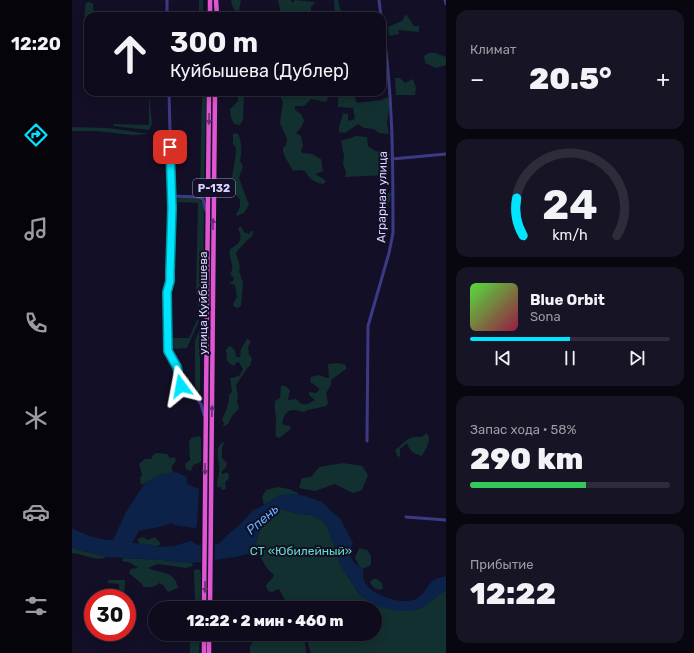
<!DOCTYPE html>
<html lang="ru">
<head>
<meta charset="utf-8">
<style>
  body { margin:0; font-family:Rubik,sans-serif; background:#171425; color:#f1f3f6; height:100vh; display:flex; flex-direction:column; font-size:15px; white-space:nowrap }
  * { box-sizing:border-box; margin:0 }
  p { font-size:13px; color:#9b9ba3 }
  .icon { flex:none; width:22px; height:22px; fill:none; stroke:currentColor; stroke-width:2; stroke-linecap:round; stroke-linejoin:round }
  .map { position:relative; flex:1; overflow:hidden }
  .side { display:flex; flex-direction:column; gap:10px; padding:10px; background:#08060f; width:248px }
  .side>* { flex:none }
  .top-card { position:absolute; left:12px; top:12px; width:302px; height:84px; border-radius:12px; box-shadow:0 2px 10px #0003,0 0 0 1px #2e2b3b; background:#0e0b1c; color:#f1f3f6; overflow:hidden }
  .speed { position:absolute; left:12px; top:589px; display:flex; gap:8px; font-size:20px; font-weight:700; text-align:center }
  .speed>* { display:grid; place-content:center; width:52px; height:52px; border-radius:50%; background:#0e0b1c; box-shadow:0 2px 10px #0003,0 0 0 1px #2e2b3b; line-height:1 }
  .speed .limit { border:6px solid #d22; background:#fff; color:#111 }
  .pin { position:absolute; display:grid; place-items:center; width:34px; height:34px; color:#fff; margin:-17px; border-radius:8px; box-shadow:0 2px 6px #0006 }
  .me { position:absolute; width:44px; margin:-22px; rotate:347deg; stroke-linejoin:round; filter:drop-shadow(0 0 3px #0008) }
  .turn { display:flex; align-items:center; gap:14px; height:84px; padding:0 20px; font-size:18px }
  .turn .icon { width:52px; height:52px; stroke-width:2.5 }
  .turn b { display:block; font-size:28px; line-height:34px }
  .big { font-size:30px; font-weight:800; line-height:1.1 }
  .side .card { flex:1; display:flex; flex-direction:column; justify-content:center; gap:6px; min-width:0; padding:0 14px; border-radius:12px; background:#171425 }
  .side .dial { align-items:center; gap:0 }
  .dial svg { height:104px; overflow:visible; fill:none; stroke:#2e2b3b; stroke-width:7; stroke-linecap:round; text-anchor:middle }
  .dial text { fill:#f1f3f6; stroke:none }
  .song { display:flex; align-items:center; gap:12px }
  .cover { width:48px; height:48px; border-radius:6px; background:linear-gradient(135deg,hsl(110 70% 55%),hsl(340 70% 35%)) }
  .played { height:4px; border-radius:2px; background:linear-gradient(90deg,#00e5ff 50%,#2e2b3b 50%) }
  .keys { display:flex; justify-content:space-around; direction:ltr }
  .heat { display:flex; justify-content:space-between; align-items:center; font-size:22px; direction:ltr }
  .charge { height:6px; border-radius:3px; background:linear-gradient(90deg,#34c759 58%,#2e2b3b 0) }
  .trip { position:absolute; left:76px; top:601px; width:234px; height:40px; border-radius:20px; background:#0e0b1c; box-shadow:0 2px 10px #0003,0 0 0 1px #2e2b3b; font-weight:800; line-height:40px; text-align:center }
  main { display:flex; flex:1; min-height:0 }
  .tabs { display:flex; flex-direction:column; width:72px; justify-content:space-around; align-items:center; background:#06040b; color:#9b9ba3 }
  .tabs .icon { width:28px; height:28px }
  .tabs .on { color:#00e5ff }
  .tabs b { font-size:18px; color:#f1f3f6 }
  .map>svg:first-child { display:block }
  .green { fill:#12302f }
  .water { fill:#0c2248 }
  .pier { fill:#130f26 }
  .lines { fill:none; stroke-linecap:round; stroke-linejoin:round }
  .minor { stroke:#3d3a85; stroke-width:3 }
  .trunk { stroke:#e055d1; stroke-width:4.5 }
  .oneway { fill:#6f2e73 }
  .route-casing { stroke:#0095a6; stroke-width:10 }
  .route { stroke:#00e5ff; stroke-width:7 }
  .labels { text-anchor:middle; stroke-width:4; stroke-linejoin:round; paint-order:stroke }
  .shield { fill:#130f26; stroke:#9e99be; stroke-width:1 }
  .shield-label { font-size:11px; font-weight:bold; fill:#d9d4ff }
  .street-label { font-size:12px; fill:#d9d4ff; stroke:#130f26 }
  .park-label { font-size:12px; fill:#5fe0c0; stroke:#130f26 }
  .water-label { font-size:13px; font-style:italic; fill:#62b6ff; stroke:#130f26 }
</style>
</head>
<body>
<main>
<nav class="tabs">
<b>12:20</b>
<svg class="icon on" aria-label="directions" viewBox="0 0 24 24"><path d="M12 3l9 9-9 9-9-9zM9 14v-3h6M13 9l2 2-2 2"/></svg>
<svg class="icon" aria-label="music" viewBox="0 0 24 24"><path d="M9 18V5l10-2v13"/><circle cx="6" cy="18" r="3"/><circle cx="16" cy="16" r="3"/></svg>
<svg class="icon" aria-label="phone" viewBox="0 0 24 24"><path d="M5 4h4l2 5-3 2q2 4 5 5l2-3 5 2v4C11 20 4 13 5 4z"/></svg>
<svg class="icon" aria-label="climate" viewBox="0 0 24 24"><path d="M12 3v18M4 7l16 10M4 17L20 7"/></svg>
<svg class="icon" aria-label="car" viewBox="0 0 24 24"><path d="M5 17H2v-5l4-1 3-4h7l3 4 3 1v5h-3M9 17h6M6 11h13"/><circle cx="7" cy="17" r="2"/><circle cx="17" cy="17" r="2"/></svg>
<svg class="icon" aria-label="filters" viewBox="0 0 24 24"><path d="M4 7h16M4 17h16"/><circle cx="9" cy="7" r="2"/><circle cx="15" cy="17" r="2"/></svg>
</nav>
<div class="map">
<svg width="374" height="653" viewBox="0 0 374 653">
  <rect width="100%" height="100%" fill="#130f26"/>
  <g class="green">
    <rect x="127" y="0" width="4" height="16"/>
    <polygon points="159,0 169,0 167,11 164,12 161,8"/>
    <polygon points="206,0 219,0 220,3 223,0 243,2 239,7 239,11 238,13 241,16 205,16 208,9"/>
    <polygon points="262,0 266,0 268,9 275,16 263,16"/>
    <path d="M17,2L21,4L22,16H16V27H15C12,19 12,11 14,3Z"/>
    <polygon points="334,14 342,26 347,26 347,32 326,30 327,34 317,36 316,27 330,21"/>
    <polygon points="357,53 363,53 374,57 374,65 364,68 353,63 352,56"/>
    <polygon points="323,78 328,78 333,83 341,79 344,88 343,95 324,95"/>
    <polygon points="130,92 134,92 132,188 130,193 128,193"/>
    <polygon points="166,92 172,92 171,120 168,125 162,124 159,117 158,109 166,101"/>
    <path d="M206,92H254L256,98L254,102L239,99L232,106H223V110L229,114L232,120L230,126L224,133L229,136L231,145L229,151L231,153L240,154L249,159L251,171L243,174L252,179L254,182L251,184C241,182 238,179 233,171L228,170L221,171C218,164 210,155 211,148L214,145L215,139L208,123L211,102Z"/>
    <path d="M271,92H281L285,103L309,100L316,97L318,103L315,123L317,134L307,133L302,129L292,128L286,124L273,133L267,132C266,123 270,122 271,113L276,114V121L283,119L281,108L266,107V95Z"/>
    <polygon points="77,94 80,124 77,130 42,126 41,124 77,125"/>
    <polygon points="0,127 36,128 78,134 60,135 24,131 0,131"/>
    <path d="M163,133L166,134C170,141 170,153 168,161L171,166L167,178L177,205L172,213L165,216L164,215L168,207V200L162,193L159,183L164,153V148L161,144V134Z"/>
    <polygon points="284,136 295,137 296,146 303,151 318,153 316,174 314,175 273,177 274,172 271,164 272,156 269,141"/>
    <polygon points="309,193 319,193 318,200 315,206 308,201"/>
    <path d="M106,198C114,198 128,196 132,204L131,289L129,305L126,306V295L124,294L126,203L105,202Z"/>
    <path d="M168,226L170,228L172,232L177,234L180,231H182L180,236C177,238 166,250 164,253L168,267L167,271L171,283L169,306L166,308L162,307L161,304L165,297L163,285L156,283L161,281L162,278L158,274C164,265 156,259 158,249C167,244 172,240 166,229Z"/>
    <polygon points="125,320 127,321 115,348 102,349 98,345 98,338 117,338"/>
    <polygon points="129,326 131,327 131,350 128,355 128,391 126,392 123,386 123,341"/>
    <path d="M175,339L179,341L176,347L177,355L180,358L178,366L176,367L164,385L166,396L165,402L167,408L160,416L156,424L151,427L152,423L150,420C154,411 157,404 157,395L160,392L158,378L167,376L171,369L167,362H165L162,366C152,361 156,360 154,350L157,346C163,348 164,352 164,357H168L169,349Z"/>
    <path d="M266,363L274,365V369L259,380V385L254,393L256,403L254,406L236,410L232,412C218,408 214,409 210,423L212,425L218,426L219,429L207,438L204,437C203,431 204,426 204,421C204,414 202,408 203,401L208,398L209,386H213L218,390L216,400L224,399C232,407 234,405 243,400L237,395V392L244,393L247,390V388L238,382L239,377L246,375L255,378H257L256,364Z"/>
    <circle cx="113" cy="380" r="4.5"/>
    <path d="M355,433C360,441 354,448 350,456C341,453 338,452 335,443L328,449V457L325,456L323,450C334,442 336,435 350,437Z"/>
    <polygon points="127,436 129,438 129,462 121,465 119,471 114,469 113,464 118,460 117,442 119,438"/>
    <path d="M151,442L152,443L150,448V458L155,463L154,467L149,472L151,474L155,472L157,475L156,480L153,482L154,489L150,490L148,486L147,488L145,486C145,479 148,473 147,466C147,458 142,448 151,442Z"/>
    <path d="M85,453L95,454L98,458L103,457L104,461C101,464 99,466 100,471L104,472L88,475L69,485L68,478L70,475L67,464L73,459H79L82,454Z"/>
    <polygon points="271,463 290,466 296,475 290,490 281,493 263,484 243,491 227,488 230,478 239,477 247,467"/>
    <path d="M206,487L217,489L226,493V495C213,493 202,498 192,505L190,497L194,490Z"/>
    <path d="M206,508L227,514L238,515L250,520L255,526L268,564L287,594L304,606L363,597L374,590V653H239L233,634H303V608H213L214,602L207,589L200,592L196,591L194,586C196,581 200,580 202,575C192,568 192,559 183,552C184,535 191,518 206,508Z"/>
    <polygon points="71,537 76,540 83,537 89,544 84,547 75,544 68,544 65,539"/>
    <path d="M0,548L35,557C25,562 11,554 0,553Z"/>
    <polygon points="287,548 295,550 299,556 299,565 291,569 287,566 283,558"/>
    <path d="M51,558L90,560L120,563L121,566L114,568L86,564L76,568C88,574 103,570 106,588L96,592L91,585L87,583C83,588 76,587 71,587L70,584L57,573L59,569L66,568L59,563L50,561Z"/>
    <polygon points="127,569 129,573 129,608 121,608 123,603 122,570"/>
    <path d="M301,579H305L310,583L311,589C304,591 301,588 298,582Z"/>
    <polygon points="37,580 53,580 52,598 47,598 47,584 35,583"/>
    <polygon points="118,634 128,634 127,653 118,653"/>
    <polygon points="148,634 165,634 164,642 153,641 152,636 150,636"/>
    <polygon points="184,634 232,634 234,653 178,653 178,647"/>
  </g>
  <path class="water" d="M104,472L115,477V484L127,489L125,526L123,529C114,525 107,528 99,523C88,528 78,528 67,531L60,543L75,544L83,547L102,546L119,541L126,545L146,544L168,524L181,510L187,508L202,498L208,495L220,494L233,496L250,502L269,520L281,543L277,553L282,563L291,569C291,571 291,575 291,578C295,594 328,605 342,600C351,597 355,585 362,580C366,578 370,577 374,576V590L349,609L334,611L322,610L304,606L287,594L268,564L255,526L250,520L238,515L227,514L206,508C191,518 184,535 183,552L164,557L120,563L90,560L35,557L0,548V528C12,535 27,540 41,540L54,512L73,483L88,475Z"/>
  <polygon class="pier" points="143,542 143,563 129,564 129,543"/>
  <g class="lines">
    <g class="minor">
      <polyline points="95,0 95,16"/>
      <polyline points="307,0 309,16"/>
      <polyline points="373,0 374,4"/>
      <polyline points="97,92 100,208 98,281 95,292 96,351 105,367 109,386 124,398 129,404 132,415"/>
      <polyline points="320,159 374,154"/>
      <polyline points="100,196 126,197 131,199 134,211"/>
      <polyline points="126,197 132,194 135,182"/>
      <path d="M295,441L296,326L317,253L321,233C321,162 321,92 310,21"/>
      <polyline points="334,517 374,520"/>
    </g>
    <g class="trunk">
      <polyline points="144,0 145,16"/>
      <polyline points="138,16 138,0"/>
      <polyline points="132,608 137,92"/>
      <polyline points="138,608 143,92"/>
      <polyline points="132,653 132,634"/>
      <polyline points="137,653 137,634"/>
    </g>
  </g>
  <defs><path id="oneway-solid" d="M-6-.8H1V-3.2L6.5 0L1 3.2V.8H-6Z"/></defs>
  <g class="oneway">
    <use href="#oneway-solid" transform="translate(137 119) rotate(91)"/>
    <use href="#oneway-solid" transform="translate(141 224) rotate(-90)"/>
    <use href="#oneway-solid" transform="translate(140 411) rotate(-89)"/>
    <use href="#oneway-solid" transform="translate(133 469) rotate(90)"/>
    <use href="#oneway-solid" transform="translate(133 587) rotate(91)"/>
  </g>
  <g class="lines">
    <defs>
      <polyline id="route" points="98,147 100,208 98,272 98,281 95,292 96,351 105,367 109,386"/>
    </defs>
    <use href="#route" class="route-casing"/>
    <use href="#route" class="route"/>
  </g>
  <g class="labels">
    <rect class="shield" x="121" y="179" width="42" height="18" rx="3"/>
    <g class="shield-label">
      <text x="142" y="192">Р-132</text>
    </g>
    <g class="street-label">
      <text transform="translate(310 197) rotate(-89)" y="4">Аграрная улица</text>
      <text transform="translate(131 303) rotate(-90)" y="4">улица Куйбышева</text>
    </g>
    <g class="park-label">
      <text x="229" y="555">СТ «Юбилейный»</text>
    </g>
    <g class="water-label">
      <text transform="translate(190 519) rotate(-42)" y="5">Рпень</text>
    </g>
  </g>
</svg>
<div class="speed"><div class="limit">30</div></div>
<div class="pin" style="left:98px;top:147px;background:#d93025"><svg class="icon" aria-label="arrive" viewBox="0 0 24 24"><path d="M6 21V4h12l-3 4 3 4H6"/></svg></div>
<svg class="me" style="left:109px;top:386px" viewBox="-20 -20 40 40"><path d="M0-17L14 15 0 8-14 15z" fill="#00e5ff" stroke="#fff" stroke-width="4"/></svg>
<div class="trip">12:22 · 2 мин · 460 m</div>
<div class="top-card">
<div class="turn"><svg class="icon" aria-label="ahead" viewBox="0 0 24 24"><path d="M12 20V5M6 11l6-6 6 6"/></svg><div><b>300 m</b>Куйбышева (Дублер)</div></div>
</div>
</div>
<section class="side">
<div class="card"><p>Климат</p>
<div class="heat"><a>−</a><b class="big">20.5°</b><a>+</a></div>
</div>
<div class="card dial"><svg viewBox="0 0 100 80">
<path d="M14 69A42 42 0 1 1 86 69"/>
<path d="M14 69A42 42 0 0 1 9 40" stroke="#00e5ff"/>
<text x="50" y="56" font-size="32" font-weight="700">24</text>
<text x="50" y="72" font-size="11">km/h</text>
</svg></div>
<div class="card">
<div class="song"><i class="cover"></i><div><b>Blue Orbit</b><p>Sona</p></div></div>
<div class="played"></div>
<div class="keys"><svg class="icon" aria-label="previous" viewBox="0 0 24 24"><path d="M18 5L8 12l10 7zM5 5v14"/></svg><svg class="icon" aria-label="pause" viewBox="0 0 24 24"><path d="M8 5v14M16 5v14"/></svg><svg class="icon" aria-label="next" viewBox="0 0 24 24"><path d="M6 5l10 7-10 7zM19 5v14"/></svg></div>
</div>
<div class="card"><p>Запас хода · 58%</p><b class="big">290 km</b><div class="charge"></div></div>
<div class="card"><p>Прибытие</p><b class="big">12:22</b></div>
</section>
</main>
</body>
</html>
